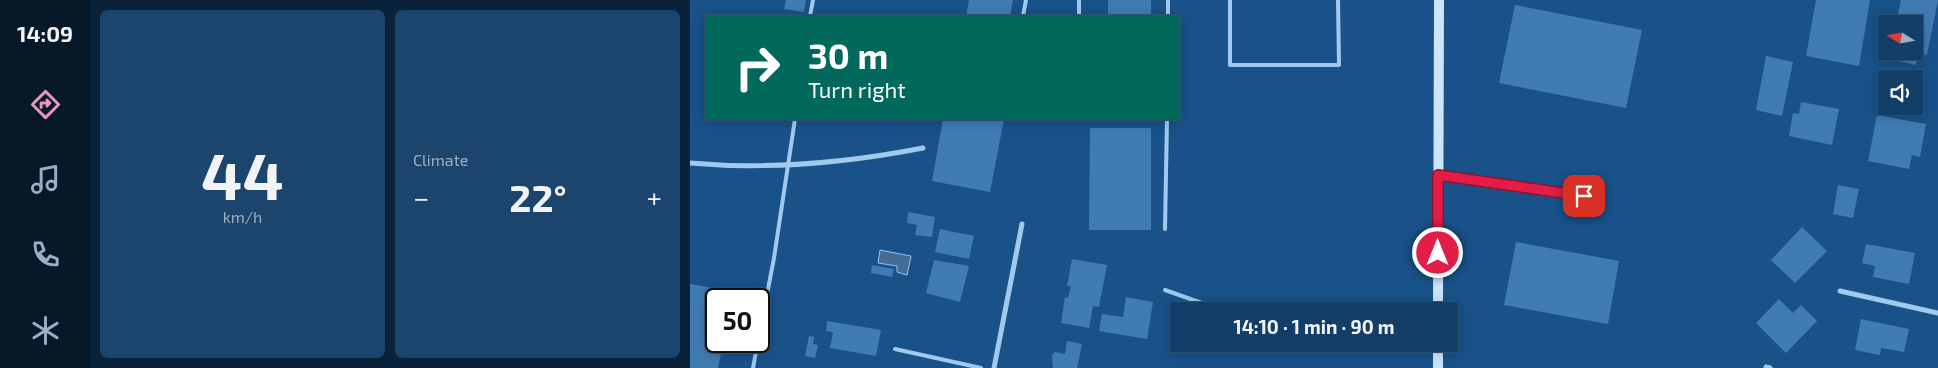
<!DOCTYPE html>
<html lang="en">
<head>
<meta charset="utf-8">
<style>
  body { margin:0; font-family:"Exo 2",sans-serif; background:#1b456d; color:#f1f3f6; height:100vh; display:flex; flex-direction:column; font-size:19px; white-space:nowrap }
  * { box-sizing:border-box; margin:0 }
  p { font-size:16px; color:#9caec0 }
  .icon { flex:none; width:28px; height:28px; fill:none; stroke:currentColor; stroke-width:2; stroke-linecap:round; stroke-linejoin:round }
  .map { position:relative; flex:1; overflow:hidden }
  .side { display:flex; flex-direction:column; gap:10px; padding:10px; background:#0a2239; width:600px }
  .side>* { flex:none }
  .hud { position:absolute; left:15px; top:15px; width:475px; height:105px; border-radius:0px; box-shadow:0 2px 12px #0003,0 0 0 1px #31577b; background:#00695c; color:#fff; overflow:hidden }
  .needle { width:32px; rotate:281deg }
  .controls { position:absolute; left:1188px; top:15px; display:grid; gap:10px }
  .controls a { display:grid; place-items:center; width:45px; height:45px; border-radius:0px; background:#123e67; box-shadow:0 2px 12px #0003,0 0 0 1px #31577b; font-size:25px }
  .speed { position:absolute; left:15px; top:288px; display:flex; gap:10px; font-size:25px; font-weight:700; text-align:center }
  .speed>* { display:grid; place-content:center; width:65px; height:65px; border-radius:50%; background:#123e67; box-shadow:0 2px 12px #0003,0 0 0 1px #31577b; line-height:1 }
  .speed .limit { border:2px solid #111; border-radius:8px; background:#fff; color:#111 }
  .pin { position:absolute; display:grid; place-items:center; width:42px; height:42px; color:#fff; margin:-21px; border-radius:10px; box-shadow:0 2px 8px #0006 }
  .me { position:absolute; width:55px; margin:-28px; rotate:0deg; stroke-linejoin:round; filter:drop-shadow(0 0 4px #0008) }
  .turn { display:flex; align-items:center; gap:18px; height:105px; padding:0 20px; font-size:22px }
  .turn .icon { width:65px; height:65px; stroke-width:2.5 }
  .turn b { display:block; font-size:35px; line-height:42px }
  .big { font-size:38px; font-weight:700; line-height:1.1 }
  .side .widget { flex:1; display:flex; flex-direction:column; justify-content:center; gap:8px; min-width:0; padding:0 18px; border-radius:8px; background:#1b456d }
  .side .dial { align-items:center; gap:0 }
  .dial b { font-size:65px; line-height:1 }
  .heat { display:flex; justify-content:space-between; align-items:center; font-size:28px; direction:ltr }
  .side .tiles { flex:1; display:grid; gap:10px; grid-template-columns:repeat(2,1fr) }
  .trip { position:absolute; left:480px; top:302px; width:288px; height:50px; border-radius:0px; background:#123e67; box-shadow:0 2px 12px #0003,0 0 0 1px #31577b; font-weight:700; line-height:50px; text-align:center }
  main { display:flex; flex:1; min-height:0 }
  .tabs { display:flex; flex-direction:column; width:90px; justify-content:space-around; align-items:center; background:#071929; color:#9caec0 }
  .tabs .icon { width:35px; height:35px }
  .tabs .active { color:#e797bd }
  .tabs b { font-size:22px; color:#f1f3f6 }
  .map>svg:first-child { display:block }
  .water { fill:#426c94; stroke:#93c5f0 }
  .building { fill:#407cb2 }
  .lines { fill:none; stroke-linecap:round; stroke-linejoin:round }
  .lane { stroke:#a1c9ee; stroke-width:4 }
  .street { stroke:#a1c9ee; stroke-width:5 }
  .secondary { stroke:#cee4fa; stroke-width:10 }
  .route-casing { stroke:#92132f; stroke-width:12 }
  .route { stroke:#e11d48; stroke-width:9 }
</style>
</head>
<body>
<main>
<nav class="tabs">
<b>14:09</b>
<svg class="icon active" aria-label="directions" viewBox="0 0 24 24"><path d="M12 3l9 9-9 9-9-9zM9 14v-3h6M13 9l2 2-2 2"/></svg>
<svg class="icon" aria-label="music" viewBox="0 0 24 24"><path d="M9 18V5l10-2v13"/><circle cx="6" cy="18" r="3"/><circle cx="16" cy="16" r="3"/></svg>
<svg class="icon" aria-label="phone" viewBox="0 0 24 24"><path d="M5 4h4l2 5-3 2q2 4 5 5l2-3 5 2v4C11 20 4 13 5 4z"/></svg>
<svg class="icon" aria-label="climate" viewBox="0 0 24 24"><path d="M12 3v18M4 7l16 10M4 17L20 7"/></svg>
</nav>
<section class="side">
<div class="tiles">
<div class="widget dial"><b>44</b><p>km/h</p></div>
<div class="widget"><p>Climate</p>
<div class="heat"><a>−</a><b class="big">22°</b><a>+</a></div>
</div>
</div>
</section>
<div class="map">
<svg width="1248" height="368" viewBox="0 0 1248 368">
  <rect width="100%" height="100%" fill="#185289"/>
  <polygon class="water" points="190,250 221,256 217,275 207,272 207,266 188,263"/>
  <g class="building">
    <polygon points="96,0 116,0 114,12 94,9"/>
    <polygon points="279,0 323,0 320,16 276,16"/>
    <rect x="418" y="0" width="43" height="16"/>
    <polygon points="1126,0 1180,0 1169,66 1116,56"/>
    <polygon points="1211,0 1248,0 1237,55 1228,53 1226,65 1199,59 1200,51 1224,51 1224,24 1206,24"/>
    <polygon points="825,5 952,30 936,108 809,83"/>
    <polygon points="1076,56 1103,62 1092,116 1066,110"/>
    <polygon points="1111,102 1149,109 1142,145 1099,136 1103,113 1109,114"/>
    <polygon points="1187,115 1236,124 1230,157 1222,155 1219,169 1178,161"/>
    <polygon points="253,119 314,119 300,192 242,181"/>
    <polygon points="400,128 461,128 461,230 399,230"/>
    <polygon points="1148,185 1169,189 1163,218 1143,214"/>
    <polygon points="218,212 245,217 242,237 225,235 227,225 217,223"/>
    <polygon points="1112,227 1137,251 1105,283 1081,260"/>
    <polygon points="250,229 284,236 279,259 245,252"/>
    <polygon points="826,242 929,261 918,324 814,305"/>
    <polygon points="1176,244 1225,253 1219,284 1183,277 1185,266 1172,263"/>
    <polygon points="382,259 417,265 409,307 403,306 399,328 371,323 375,297 378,298 381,286 377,286"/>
    <polygon points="244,260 279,266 270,302 236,293"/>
    <polygon points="182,265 204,269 202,277 181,273"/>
    <polygon points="0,284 28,289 26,341 41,341 40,345 33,343 28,368 0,368"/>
    <polygon points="436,297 463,302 457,339 409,331 412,314 433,317"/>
    <polygon points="1089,299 1103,313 1111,305 1127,321 1096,353 1066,323"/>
    <polygon points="1171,319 1219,329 1214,352 1191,348 1190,355 1165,350"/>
    <polygon points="137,321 191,330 186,356 140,348 143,332 136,331"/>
    <polygon points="119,336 124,337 123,344 128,345 125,358 115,356"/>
    <polygon points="377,341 392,344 387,368 363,368 362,355 365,352 375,354"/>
  </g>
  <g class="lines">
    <g class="lane">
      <polyline points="389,0 389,16"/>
      <polyline points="540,0 540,65 649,65 648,0"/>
      <polyline points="120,16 123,0"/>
      <polyline points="333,16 336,0"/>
      <polyline points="478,16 478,0"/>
      <polyline points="751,176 913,199"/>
      <polyline points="475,229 477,119"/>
      <polyline points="475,290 523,307 544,311"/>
      <polyline points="69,336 84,258 105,119"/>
      <polyline points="205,349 291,368"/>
      <polyline points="63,368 68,341"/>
    </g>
    <g class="street">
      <path d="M0,163C78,170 156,163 233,148"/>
      <polyline points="1150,291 1248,313"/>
      <polyline points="1076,367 1080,368"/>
      <polyline points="304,368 332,224"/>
    </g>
    <g class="secondary">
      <polyline points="748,311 749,0"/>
      <polyline points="748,368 748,344"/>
    </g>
  </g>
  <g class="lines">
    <defs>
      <polyline id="route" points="748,253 748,175 894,196"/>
    </defs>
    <use href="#route" class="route-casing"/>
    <use href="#route" class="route"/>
  </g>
</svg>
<div class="controls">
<a><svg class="needle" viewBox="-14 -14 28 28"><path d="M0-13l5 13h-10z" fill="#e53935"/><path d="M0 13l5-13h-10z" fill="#9caec0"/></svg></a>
<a><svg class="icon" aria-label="sound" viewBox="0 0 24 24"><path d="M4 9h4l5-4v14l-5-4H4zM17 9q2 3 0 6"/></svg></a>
</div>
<div class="speed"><div class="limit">50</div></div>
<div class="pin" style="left:894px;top:196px;background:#d93025"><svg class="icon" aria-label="arrive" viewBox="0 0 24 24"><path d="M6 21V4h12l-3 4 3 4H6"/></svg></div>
<svg class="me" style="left:748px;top:253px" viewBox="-20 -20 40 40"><circle r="17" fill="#e11d48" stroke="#fff" stroke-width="3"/><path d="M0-11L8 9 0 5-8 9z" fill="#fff"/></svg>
<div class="trip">14:10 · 1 min · 90 m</div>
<div class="hud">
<div class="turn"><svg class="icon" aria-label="right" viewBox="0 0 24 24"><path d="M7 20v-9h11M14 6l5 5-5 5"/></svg><div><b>30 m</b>Turn right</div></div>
</div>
</div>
</main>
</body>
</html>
